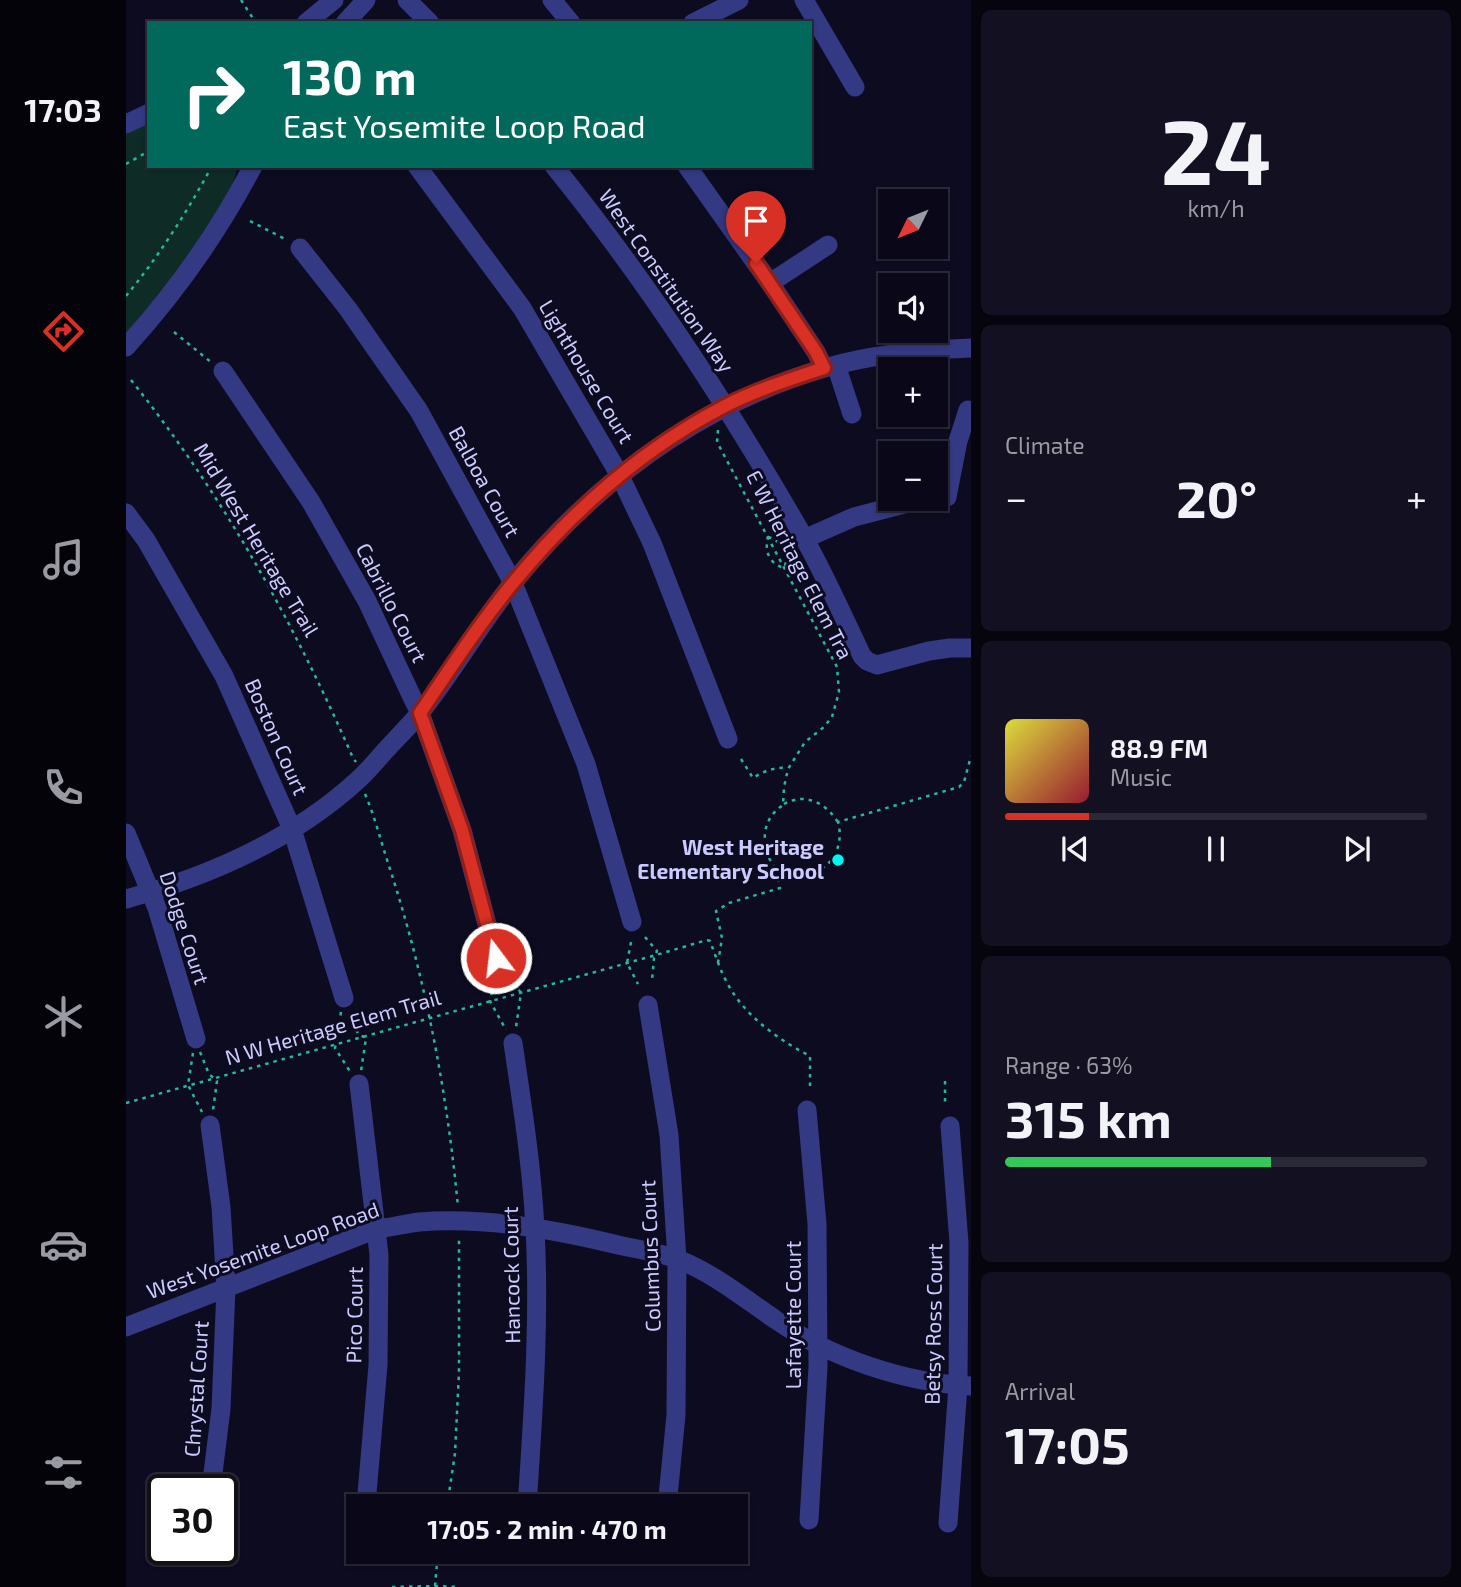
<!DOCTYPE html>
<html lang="en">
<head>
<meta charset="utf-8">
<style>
  body { margin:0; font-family:"Exo 2",sans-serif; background:#131121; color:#f1f3f6; height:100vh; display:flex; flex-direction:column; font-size:26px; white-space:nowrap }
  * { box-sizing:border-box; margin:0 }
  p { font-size:23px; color:#999aa2 }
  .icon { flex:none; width:38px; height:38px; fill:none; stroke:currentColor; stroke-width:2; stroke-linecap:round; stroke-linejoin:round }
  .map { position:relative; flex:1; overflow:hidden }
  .drawer { display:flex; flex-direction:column; gap:10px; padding:10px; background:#06040d; width:490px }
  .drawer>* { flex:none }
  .banner { position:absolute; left:21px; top:21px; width:665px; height:147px; border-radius:0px; box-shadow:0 2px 5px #0004,0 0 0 2px #2a2937; background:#00695c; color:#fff; overflow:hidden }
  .needle { width:46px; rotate:227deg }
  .controls { position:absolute; left:752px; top:189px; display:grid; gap:14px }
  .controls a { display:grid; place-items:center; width:70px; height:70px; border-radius:0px; background:#0a0818; box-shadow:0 2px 5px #0004,0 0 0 2px #2a2937; font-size:35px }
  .speed { position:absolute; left:21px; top:1474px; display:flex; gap:14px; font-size:35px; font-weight:700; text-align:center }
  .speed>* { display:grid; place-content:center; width:91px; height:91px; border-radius:50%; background:#0a0818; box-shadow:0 2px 5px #0004,0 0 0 2px #2a2937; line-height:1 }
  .speed .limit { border:4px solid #111; border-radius:10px; background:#fff; color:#111 }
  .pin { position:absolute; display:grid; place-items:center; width:60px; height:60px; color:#fff; margin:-72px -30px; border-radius:50% 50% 50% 0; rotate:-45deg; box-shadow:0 0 7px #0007 }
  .pin .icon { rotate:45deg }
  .me { position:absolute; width:77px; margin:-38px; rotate:345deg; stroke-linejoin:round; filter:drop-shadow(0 0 5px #0008) }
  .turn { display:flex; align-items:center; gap:24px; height:147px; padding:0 21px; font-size:32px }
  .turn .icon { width:91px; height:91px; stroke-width:2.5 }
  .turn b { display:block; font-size:49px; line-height:60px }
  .big { font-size:52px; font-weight:700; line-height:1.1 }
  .drawer .card { flex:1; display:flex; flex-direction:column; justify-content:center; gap:10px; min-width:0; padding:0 24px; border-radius:10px; background:#131121 }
  .drawer .dial { align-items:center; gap:0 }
  .dial b { font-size:91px; line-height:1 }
  .song { display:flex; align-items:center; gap:21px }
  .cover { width:84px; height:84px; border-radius:10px; background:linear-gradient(135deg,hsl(60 70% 55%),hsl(350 70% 35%)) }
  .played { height:7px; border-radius:4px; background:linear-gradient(90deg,#d93025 20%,#2a2937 20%) }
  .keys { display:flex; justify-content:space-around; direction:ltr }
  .heat { display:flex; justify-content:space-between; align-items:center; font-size:38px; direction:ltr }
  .charge { height:10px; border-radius:5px; background:linear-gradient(90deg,#34c759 63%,#2a2937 0) }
  .trip { position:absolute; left:220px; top:1494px; width:402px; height:70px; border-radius:0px; background:#0a0818; box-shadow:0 2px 5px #0004,0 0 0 2px #2a2937; font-weight:700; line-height:70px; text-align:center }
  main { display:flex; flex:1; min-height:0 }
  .tab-bar { display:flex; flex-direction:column; width:126px; justify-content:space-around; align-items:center; background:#04030a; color:#999aa2 }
  .tab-bar .icon { width:49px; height:49px }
  .tab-bar .current { color:#d93025 }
  .tab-bar b { font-size:32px; color:#f1f3f6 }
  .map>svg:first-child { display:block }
  .green { fill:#0e2b26 }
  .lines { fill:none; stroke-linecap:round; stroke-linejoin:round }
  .path { stroke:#26b89e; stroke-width:2.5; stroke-dasharray:3.5 5; stroke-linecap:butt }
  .minor { stroke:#333982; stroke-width:19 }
  .route-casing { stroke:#8d1f18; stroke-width:18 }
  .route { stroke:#d93025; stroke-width:12 }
  .poi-dot { fill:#00f6f2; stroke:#0d0b20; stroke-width:2.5 }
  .labels { text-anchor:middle; stroke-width:6; stroke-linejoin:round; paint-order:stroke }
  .street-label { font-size:21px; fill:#cbcbff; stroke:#0d0b20 }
  .poi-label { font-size:21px; font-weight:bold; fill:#cbcbff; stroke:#0d0b20; text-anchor:end }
</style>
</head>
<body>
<main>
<nav class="tab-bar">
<b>17:03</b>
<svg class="icon current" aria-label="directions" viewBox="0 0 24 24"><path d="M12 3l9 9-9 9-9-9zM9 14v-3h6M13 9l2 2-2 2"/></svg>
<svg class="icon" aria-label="music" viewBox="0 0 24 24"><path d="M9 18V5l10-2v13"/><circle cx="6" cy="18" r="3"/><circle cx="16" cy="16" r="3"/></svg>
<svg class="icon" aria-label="phone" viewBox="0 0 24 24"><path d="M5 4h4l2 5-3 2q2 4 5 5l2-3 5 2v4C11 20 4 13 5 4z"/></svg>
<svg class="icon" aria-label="climate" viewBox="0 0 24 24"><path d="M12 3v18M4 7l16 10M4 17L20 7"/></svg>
<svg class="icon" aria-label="car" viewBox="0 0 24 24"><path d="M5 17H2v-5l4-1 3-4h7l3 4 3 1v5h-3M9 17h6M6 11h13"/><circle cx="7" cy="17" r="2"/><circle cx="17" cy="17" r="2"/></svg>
<svg class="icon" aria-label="filters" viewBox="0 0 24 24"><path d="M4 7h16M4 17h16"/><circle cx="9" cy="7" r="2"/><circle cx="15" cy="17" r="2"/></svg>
</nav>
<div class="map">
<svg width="845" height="1587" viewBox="0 0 845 1587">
  <rect width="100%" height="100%" fill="#0d0b20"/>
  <polygon class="green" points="23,123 23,166 112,166 106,187 60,262 0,334 0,134"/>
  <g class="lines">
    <g class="path">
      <polyline points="115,0 130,23"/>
      <polyline points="0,164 23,151"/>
      <polyline points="124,221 161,240"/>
      <path d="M0,296C33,256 61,212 86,166"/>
      <polyline points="48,332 86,363"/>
      <path d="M5,380C97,495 168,623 227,758L230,762"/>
      <path d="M592,430L591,442L711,667L713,692L706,717L698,727L679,742L662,769L658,787L657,805C647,812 640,821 639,834C638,841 640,845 638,851L649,867C658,867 665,874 676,874C704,874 719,847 712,822L833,787L838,782L845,756"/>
      <path d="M642,537C656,541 664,555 658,568C644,564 638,552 642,537Z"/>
      <path d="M615,759L627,778C638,771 648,767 661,768"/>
      <path d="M239,794C249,817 255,842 263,866C299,976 321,1091 332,1207"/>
      <path d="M658,804C680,792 699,803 712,822"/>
      <polyline points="519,937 531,951 528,958 526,980"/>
      <polyline points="505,942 501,963 512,984"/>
      <polyline points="592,963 596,938 590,911 603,903 654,888 649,867"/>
      <polyline points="378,969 395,993 390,1027"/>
      <polyline points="369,975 364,1001 380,1030"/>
      <polyline points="215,1012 209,1048 225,1073"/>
      <polyline points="224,1014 232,1034 240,1038 235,1071"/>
      <polyline points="74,1052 83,1074 91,1081 87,1110"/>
      <polyline points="67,1053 62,1085 76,1112"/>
      <polyline points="819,1081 819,1102"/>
      <path d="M0,1103L530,955L581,940L584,941C590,957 595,973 604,988C622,1018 653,1040 684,1056V1086"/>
      <polyline points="321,1507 329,1453 333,1372 333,1238"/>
      <polyline points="309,1586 312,1552"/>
      <polyline points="266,1587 309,1586 333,1587"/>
    </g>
    <g class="minor">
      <polyline points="281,0 304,23"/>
      <polyline points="426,0 445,23"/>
      <polyline points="678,0 729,87"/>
      <polyline points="180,23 208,0"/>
      <polyline points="219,23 240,0"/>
      <polyline points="567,23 613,0"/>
      <polyline points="0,124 23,113"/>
      <polyline points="291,166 396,308 493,474 526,543 602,739"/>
      <path d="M428,166C522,282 603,407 677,536C699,575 717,616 736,656L741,661L751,665L803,651L824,648H845"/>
      <polyline points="561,166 644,283 690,352 698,368"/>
      <polyline points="174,248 222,309 293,411 387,583 460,764 506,922"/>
      <polyline points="644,283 702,245"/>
      <path d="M0,347C50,292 92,233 127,166"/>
      <polyline points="710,365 726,414"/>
      <polyline points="97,371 185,502 241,601 286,697 294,713 336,830 370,958"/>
      <polyline points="810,499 821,497 832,441 842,410"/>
      <polyline points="0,513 20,540 98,676 166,829 218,998"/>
      <polyline points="678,539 728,517 782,503 810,499"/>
      <polyline points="0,833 31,908 70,1039"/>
      <path d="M0,899C84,876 168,839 233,779C242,771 250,761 258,752C270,739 283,726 294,713C327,672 353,625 386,584C469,482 572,405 699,368C746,354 796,350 845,348"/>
      <polyline points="522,1005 543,1135 551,1259 550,1415 541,1507"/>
      <path d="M387,1043C396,1104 406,1166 409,1229C414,1321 407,1414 401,1507"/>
      <polyline points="233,1084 253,1255 252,1365 240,1505"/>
      <polyline points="681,1110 691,1224 692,1367 683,1520"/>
      <polyline points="84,1125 95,1207 100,1288 95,1409 85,1489"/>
      <path d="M0,1327L251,1229C265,1227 279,1224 293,1222C359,1217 425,1229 488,1244C509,1249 531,1252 551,1259C586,1272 619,1299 650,1320C705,1358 779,1383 845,1386"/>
      <polyline points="822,1523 832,1386 833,1243 824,1126"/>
    </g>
  </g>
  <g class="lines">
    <defs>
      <path id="route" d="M370,958L336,830L294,713C324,669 353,624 387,583C446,511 516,449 599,406C630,390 665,379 698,368L690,352L630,263"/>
    </defs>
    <use href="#route" class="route-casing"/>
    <use href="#route" class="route"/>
  </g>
  <circle class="poi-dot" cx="712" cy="860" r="7"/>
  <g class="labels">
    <g class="street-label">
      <text transform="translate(540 281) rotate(55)" y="7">West Constitution Way</text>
      <text transform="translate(460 372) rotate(59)" y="7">Lighthouse Court</text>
      <text transform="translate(358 482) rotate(61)" y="7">Balboa Court</text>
      <text transform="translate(130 540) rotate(59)" y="7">Mid West Heritage Trail</text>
      <text transform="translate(673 565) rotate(63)" y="7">E W Heritage Elem Tra</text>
      <text transform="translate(265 603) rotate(63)" y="7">Cabrillo Court</text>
      <text transform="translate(150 737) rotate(66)" y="7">Boston Court</text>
      <text transform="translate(58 928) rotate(72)" y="7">Dodge Court</text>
      <text transform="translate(207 1028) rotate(-16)" y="7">N W Heritage Elem Trail</text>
      <text transform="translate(137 1251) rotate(-20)" y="7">West Yosemite Loop Road</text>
      <text transform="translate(525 1256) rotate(-92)" y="7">Columbus Court</text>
      <text transform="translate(386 1275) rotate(-91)" y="7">Hancock Court</text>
      <text transform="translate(229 1315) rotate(-89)" y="7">Pico Court</text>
      <text transform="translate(668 1315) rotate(-90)" y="7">Lafayette Court</text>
      <text transform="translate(808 1324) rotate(-89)" y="7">Betsy Ross Court</text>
      <text transform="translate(71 1389) rotate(-86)" y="7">Chrystal Court</text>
    </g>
    <g class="poi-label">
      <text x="698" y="855">West Heritage<tspan x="698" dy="24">Elementary School</tspan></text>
    </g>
  </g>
</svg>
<div class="controls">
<a><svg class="needle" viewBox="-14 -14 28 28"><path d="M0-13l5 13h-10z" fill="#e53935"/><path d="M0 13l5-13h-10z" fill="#999aa2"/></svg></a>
<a><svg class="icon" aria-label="sound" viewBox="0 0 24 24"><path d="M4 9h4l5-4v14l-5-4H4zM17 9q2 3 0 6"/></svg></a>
<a>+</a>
<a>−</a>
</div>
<div class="speed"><div class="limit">30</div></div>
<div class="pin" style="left:630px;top:263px;background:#d93025"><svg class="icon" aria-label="arrive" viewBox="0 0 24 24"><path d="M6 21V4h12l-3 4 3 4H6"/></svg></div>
<svg class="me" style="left:370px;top:958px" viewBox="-20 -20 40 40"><circle r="17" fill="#d93025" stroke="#fff" stroke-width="3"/><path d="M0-11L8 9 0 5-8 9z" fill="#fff"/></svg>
<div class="trip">17:05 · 2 min · 470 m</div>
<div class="banner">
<div class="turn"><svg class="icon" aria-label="right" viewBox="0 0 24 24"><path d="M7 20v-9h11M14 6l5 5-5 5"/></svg><div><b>130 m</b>East Yosemite Loop Road</div></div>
</div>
</div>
<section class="drawer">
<div class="card dial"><b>24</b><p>km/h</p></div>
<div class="card"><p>Climate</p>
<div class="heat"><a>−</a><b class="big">20°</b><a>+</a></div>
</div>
<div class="card">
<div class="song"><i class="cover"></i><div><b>88.9 FM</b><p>Music</p></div></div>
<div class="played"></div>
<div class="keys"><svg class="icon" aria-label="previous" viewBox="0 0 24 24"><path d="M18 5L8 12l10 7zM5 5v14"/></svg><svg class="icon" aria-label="pause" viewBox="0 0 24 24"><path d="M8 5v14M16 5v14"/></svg><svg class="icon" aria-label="next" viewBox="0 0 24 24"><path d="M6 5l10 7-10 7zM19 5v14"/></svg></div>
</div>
<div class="card"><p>Range · 63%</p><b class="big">315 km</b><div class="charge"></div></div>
<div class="card"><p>Arrival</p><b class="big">17:05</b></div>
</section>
</main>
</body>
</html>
